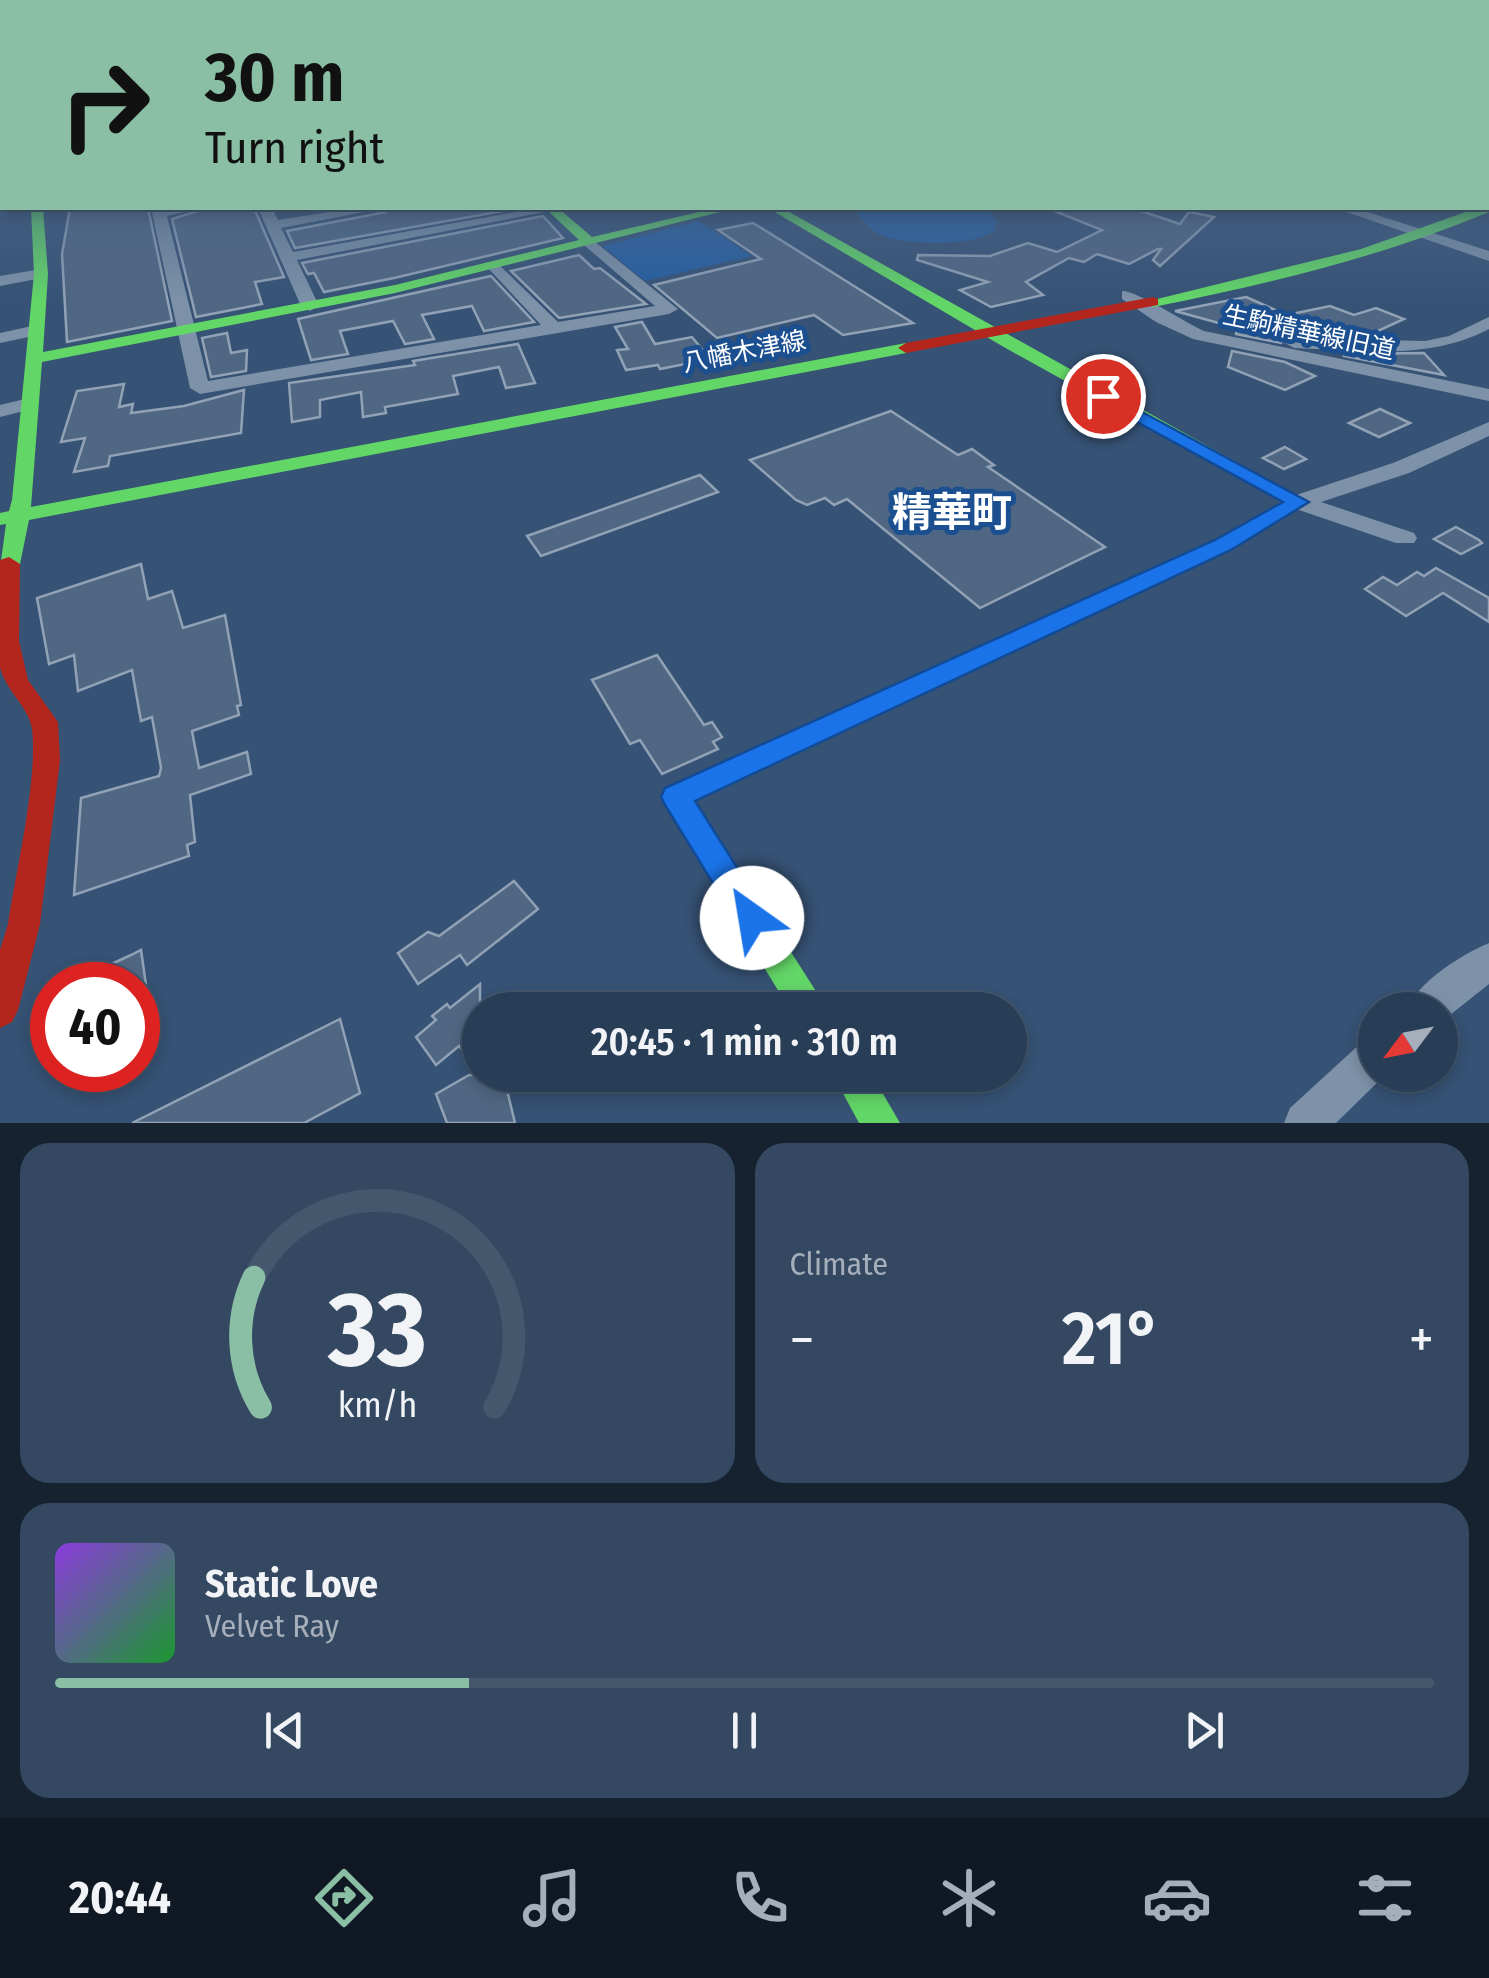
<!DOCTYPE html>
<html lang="en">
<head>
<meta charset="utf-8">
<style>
  body { margin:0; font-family:"Fira Sans Condensed","Noto Sans JP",sans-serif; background:#344961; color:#f1f3f6; height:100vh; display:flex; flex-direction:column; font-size:38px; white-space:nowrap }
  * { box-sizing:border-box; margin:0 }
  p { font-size:32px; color:#a5aeba }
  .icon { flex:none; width:55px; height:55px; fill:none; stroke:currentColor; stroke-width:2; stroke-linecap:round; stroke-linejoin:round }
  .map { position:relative; height:1123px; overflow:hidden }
  .drawer { display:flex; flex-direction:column; gap:20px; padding:20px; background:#162230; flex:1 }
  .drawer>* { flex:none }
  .top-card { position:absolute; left:0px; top:0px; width:1490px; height:210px; box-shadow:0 5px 15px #0003,0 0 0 2px #44576d; background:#8abfa5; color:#111; overflow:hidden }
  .needle { width:65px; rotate:238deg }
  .fabs { position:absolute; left:1358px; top:992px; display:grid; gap:20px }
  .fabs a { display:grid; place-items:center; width:100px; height:100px; border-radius:50%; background:#283e57; box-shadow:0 5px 15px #0003,0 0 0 2px #44576d; font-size:50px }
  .speed { position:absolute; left:30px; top:962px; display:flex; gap:20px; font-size:50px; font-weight:700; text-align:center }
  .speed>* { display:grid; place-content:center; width:130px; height:130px; border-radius:50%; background:#283e57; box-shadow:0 5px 15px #0003,0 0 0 2px #44576d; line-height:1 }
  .speed .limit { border:15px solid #d22; background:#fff; color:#111 }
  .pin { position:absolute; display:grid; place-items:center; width:85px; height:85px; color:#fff; margin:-42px; border:5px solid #fff; border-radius:50%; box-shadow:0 2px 10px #0007 }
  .me { position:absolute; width:110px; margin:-55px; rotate:328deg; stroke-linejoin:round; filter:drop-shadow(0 0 8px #0008) }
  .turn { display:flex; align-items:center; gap:35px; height:210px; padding:0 40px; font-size:45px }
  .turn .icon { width:130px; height:130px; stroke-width:2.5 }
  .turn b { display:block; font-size:70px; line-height:85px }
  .big { font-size:75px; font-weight:600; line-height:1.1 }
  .drawer .widget { flex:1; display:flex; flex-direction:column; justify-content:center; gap:15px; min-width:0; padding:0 35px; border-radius:30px; background:#344961 }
  .drawer .dial { align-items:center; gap:0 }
  .dial svg { height:260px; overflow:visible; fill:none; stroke:#44576d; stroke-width:7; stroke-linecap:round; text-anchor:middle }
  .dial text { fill:#f1f3f6; stroke:none }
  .song { display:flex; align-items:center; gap:30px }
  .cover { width:120px; height:120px; border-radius:15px; background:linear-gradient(135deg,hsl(270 70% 55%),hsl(130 70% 35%)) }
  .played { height:10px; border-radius:5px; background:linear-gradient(90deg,#8abfa5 30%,#44576d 30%) }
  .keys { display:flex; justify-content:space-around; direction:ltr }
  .heat { display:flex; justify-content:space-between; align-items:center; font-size:55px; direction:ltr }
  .drawer .tiles { flex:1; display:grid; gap:20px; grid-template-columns:1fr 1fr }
  .widget:last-child { grid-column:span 2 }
  .trip { position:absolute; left:462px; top:992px; width:565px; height:100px; border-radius:50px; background:#283e57; box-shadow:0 5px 15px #0003,0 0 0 2px #44576d; font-weight:600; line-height:100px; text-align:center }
  .tab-bar { display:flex; height:160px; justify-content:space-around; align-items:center; background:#101923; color:#a5aeba }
  .tab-bar .icon { width:70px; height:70px }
  .tab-bar .current { color:#8abfa5 }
  .tab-bar b { font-size:45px; color:#f1f3f6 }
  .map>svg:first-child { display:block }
  .green { fill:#265fa1 }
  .building { fill:#506783; stroke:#92a2b6; stroke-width:2.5 }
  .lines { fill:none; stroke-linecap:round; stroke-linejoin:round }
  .street { fill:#7d92a8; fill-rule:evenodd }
  .fast { fill:#63d668; fill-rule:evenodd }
  .jam { fill:#b3261e; fill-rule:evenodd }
  .route { fill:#1a73e8; stroke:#114b97; stroke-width:2.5 }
  .labels { text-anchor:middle; stroke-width:10; stroke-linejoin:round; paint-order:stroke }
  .far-street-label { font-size:25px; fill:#fff; stroke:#1b4f8f }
  .district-label { font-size:40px; font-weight:bold; fill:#fff; stroke:#1b4f8f }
</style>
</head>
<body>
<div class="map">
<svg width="1489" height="1123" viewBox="0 0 1489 1123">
  <rect width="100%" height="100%" fill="#365274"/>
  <g class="green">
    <path d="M858,208H988L996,222L995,230C976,247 907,245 883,236C873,232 865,224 858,215Z"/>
    <polygon points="699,221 752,256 645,281 602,246"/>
  </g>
  <g class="building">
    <polygon points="70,208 148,208 172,321 67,342 62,254"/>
    <polygon points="207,208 254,208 284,277 255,282 262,304 196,317 172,219"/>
    <polygon points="389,208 520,208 295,248 287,231 386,212"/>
    <polygon points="1047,208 1132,208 1180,224 1189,212 1214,217 1160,266 1153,260 1161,249 1158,249 1129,264 1097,254 1084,262 1069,258 1026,282 1043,295 991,307 960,290 988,282 917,260 918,255 990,256 1028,243 1057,252 1102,230"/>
    <polygon points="543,216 563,238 394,278 324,292 314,273 308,274 302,263"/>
    <polygon points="753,223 763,229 913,323 843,335 814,315 717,338 654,285 761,259 718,230"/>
    <polygon points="579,255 594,269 600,268 646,304 559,318 511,271"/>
    <polygon points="491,276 534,322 484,331 472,306 422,315 434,339 405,344 393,321 340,331 348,354 311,360 298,319"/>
    <polygon points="1246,297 1287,315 1330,306 1354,315 1376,308 1404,319 1367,336 1294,334 1281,343 1236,334 1237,328 1175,311"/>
    <polygon points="642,322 655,344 692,337 710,359 660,369 658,365 626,370 617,350 628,349 615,327"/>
    <polygon points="227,333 231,353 247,350 246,371 211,377 202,338"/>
    <polygon points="518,344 535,383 506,388 499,367 453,376 458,394 385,407 386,413 363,417 361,392 320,400 320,417 292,422 289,383 415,365 413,361"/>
    <polygon points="1232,351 1285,362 1315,376 1285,390 1228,367"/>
    <polygon points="1424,353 1444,375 1344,356 1344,354"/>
    <polygon points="124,384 119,407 133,404 131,413 184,406 244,390 241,433 110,456 108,466 74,472 85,438 61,442 77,391"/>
    <polygon points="1380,409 1410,423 1379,437 1349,423"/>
    <polygon points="891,411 958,455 972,449 994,465 988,467 1105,547 980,608 847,499 834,505 825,498 807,505 796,500 750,460"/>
    <polygon points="1285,447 1306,459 1284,469 1263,458"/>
    <polygon points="700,475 718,492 541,556 527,536"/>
    <polygon points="1456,527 1479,540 1482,543 1461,554 1434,539"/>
    <polygon points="141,564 148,599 172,591 183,628 225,615 241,705 237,706 239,715 192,731 199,768 247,752 251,774 190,795 195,842 187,845 189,856 74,895 81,798 159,776 161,768 152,717 141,721 132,670 78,691 74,655 49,664 37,598"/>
    <polygon points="1436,568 1489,598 1489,622 1443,593 1406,616 1365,589 1383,577 1397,585 1417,572 1424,576"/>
    <polygon points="657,655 704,725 712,722 722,737 713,742 718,749 662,774 640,740 630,744 592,680"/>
    <polygon points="514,881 538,909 467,965 460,955 418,984 398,953 428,932 439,936"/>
    <polygon points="141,950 146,985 66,985 131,955"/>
    <polygon points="480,984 480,1028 471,1035 480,1051 470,1059 459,1046 436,1065 416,1037 436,1020 432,1016 447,1004 450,1008"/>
    <polygon points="340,1019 360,1093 304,1123 132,1123"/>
    <polygon points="469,1075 533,1075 507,1090 515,1123 447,1123 436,1094"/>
  </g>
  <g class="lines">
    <g class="street">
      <rect x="1488" y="164" width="1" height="8"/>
      <polygon points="151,208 203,208 167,216 208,381 541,325 489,269 487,266 495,261 558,322 655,306 584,245 584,239 589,237 678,309 669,314 200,394 190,388"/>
      <polygon points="258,208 272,208 278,220 355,208 385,208 281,228 293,252 538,208 560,209 297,260 319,306 310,311 301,306"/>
      <polygon points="1335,208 1355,208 1489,251 1489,261"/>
      <polygon points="41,269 47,271 47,277 0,286 0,276"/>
      <path d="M1122,291C1136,290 1186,323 1204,331L1489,389V401L1193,339L1156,322L1122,299Z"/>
      <path d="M1489,317V329C1428,361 1361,350 1294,348L1285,343L1294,338L1425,341L1449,336Z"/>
      <polygon points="37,325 43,326 43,334 0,343 0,333"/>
      <polygon points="29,398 36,400 36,408 0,417 0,405"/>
      <polygon points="1489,422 1489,436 1409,473 1321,502 1414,533 1417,538 1414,543 1396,543 1290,507 1286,502 1290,497 1393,463"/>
      <path d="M1489,943V984L1440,1023V1010H1406C1417,983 1462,954 1489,943Z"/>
      <polygon points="1375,1037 1375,1075 1385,1075 1336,1123 1284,1123 1290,1108 1361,1043"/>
    </g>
    <g class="fast">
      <rect x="0" y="150" width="2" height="6"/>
      <path d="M1489,203V212C1381,257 1268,284 1153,307L1145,302L1361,249L1477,208H1488Z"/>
      <polygon points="31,208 43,208 48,274 43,352 395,285 579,240 545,208 558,208 592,237 716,208 736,208 395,293 42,362 31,507 906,343 914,348 906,353 29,520 20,564 9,571 0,568 6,524 0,525 0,513 9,511 12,500 34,274"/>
      <polygon points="768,208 782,208 1308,502 1231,550 695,802 828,1010 790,1010 666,806 661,797 666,788 1215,540 1283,502 1002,346"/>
      <polygon points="833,1075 872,1075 900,1123 859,1123"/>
    </g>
    <g class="jam">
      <polygon points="1153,297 1158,299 1158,305 906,353 898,348 906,343"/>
      <path d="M9,557L20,564L19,641L28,680L58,722L60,760L40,924L18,1010L12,1022L0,1028V950L8,924C16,870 38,780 32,729C29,707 5,690 0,667V560Z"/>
    </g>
  </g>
  <linearGradient id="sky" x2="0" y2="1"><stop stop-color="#1e2d40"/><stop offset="0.48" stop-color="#4c6688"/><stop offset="1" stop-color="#4c6688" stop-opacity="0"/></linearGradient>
  <rect width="1489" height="302" fill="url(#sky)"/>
  <polygon class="route" points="1103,391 1309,502 1231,550 695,801 769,918 764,929 752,934 741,929 665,805 661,797 665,788 1215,540 1283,502 1097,400 1094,396"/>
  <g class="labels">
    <g class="far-street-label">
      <text transform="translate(1309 332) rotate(12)" y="9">生駒精華線旧道</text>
      <text transform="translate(744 351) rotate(-11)" y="9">八幡木津線</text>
    </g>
    <g class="district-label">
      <text x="952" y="526">精華町</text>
    </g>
  </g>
</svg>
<div class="fabs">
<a><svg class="needle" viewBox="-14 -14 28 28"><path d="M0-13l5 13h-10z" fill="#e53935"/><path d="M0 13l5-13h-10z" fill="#a5aeba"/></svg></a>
</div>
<div class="speed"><div class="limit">40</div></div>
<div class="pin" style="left:1103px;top:396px;background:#d93025"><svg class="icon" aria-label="arrive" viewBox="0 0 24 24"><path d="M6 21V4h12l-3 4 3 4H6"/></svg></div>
<svg class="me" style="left:752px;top:918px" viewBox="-20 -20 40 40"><circle r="19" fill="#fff"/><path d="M0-13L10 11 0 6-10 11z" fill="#1a73e8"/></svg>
<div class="trip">20:45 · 1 min · 310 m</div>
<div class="top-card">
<div class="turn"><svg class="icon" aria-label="right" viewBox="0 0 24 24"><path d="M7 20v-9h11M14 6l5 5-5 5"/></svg><div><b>30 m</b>Turn right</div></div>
</div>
</div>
<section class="drawer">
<div class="tiles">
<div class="widget dial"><svg viewBox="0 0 100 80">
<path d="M14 69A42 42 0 1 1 86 69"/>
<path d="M14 69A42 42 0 0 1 12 29" stroke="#8abfa5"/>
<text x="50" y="56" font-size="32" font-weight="700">33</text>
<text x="50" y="72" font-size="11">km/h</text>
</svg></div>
<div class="widget"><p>Climate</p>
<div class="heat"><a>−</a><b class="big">21°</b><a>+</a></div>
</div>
<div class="widget">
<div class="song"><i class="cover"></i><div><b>Static Love</b><p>Velvet Ray</p></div></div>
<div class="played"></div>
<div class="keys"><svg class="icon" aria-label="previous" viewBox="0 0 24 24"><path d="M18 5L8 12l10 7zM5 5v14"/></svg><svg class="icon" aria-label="pause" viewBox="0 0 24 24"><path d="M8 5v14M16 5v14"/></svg><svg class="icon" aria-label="next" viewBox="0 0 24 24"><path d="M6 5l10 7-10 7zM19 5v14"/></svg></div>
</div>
</div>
</section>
<nav class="tab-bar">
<b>20:44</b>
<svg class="icon current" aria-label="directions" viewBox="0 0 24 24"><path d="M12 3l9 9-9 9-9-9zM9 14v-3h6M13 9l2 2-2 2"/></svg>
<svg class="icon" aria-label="music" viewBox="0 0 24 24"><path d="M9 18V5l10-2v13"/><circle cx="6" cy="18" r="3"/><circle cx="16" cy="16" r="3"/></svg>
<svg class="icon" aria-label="phone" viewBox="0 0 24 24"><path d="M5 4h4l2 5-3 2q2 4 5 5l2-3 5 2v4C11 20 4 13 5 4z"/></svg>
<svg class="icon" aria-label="climate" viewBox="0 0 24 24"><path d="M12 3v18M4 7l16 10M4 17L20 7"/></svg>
<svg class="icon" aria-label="car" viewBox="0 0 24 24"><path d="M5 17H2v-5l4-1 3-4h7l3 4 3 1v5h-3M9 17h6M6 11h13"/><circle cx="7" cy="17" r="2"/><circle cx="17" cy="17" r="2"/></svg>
<svg class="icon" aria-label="filters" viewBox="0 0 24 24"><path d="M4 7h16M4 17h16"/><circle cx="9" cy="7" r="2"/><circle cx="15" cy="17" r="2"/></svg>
</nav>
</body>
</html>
